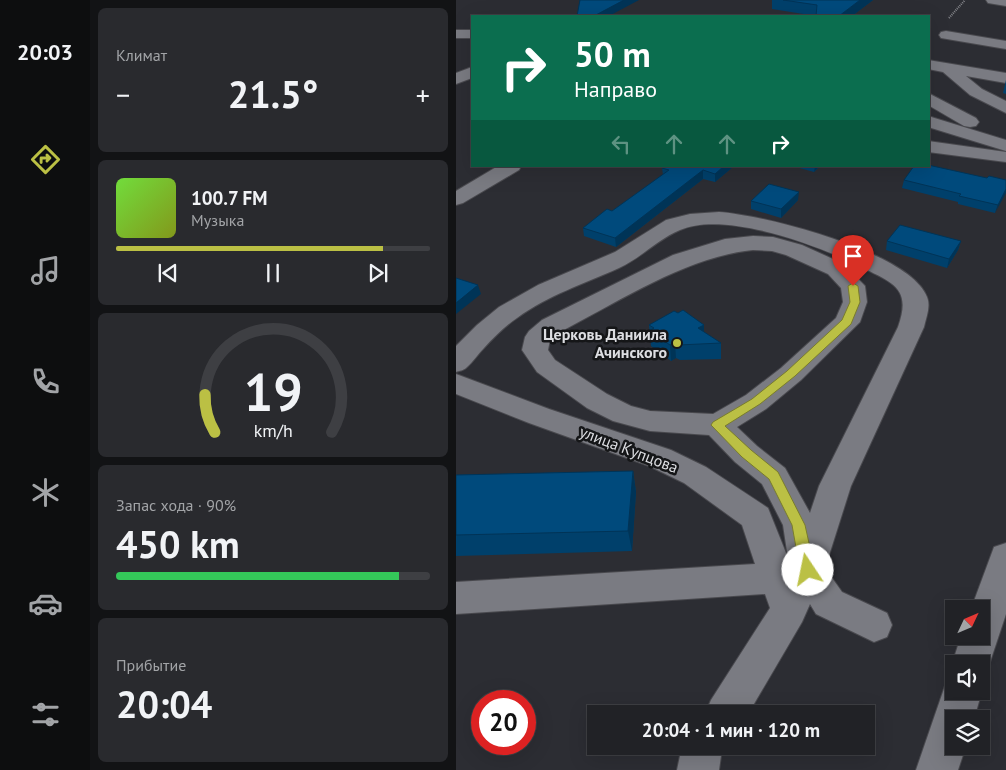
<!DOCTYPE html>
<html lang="ru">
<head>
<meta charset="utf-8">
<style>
  body { margin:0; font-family:"PT Sans",sans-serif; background:#292a2e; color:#f1f3f6; height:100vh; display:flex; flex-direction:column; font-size:19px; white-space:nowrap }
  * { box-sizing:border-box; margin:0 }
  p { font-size:16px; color:#a2a4a7 }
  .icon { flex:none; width:28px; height:28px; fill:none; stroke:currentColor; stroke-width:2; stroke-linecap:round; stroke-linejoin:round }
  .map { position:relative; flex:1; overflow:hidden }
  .side { display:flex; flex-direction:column; gap:8px; padding:8px; background:#121315; width:366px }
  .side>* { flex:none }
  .banner { position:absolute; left:15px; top:15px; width:459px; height:152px; border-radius:0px; box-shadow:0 5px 20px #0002,0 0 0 1px #3e3f43; background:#0b6e4f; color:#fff; overflow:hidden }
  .needle { width:32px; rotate:46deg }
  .fabs { position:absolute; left:489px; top:600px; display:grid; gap:10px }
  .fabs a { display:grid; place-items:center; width:45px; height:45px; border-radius:0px; background:#212226; box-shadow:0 5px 20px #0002,0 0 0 1px #3e3f43; font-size:25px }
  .speed { position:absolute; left:15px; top:690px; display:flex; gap:10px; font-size:25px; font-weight:700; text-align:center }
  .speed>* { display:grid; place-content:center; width:65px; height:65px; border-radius:50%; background:#212226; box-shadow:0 5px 20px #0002,0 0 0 1px #3e3f43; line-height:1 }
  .speed .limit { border:8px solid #d22; background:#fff; color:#111 }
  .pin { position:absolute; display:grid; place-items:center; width:42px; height:42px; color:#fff; margin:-51px -21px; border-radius:50% 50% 50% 0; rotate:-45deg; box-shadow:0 0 5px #0007 }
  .pin .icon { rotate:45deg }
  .me { position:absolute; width:55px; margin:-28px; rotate:349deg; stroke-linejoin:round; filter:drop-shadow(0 0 4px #0008) }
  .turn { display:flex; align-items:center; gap:18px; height:105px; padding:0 20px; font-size:22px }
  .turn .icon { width:65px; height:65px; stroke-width:2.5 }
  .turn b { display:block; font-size:35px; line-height:42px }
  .lanes { display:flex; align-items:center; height:48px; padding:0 20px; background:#0003; justify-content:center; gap:25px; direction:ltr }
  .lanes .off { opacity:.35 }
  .big { font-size:38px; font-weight:700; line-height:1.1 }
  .side .tile { flex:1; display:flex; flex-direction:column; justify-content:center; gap:8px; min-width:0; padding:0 18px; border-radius:8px; background:#292a2e }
  .side .dial { align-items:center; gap:0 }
  .dial svg { height:130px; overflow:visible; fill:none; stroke:#3e3f43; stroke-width:7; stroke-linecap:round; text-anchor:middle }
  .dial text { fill:#f1f3f6; stroke:none }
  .song { display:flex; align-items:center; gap:15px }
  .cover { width:60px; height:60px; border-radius:8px; background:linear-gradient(135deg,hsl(100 70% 55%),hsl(70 70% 35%)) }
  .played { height:5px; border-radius:2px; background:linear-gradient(90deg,#bbc044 85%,#3e3f43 85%) }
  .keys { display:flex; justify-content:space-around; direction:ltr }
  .heat { display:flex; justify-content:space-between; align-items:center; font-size:28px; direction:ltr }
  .charge { height:8px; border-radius:4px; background:linear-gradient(90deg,#34c759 90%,#3e3f43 0) }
  .trip { position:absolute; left:131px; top:705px; width:288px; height:50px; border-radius:0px; background:#212226; box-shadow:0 5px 20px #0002,0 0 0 1px #3e3f43; font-weight:700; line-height:50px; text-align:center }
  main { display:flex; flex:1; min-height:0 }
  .menu { display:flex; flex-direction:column; width:90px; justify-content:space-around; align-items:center; background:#0d0e0f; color:#a2a4a7 }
  .menu .icon { width:35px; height:35px }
  .menu .current { color:#bbc044 }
  .menu b { font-size:22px; color:#f1f3f6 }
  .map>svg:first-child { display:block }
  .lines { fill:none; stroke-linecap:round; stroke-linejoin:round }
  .minor-casing { stroke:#49494e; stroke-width:2 }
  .path { stroke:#84858a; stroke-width:2; stroke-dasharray:1 1; stroke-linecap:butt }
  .minor { fill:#7a7b82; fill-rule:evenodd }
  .wall { fill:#00406b }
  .shaded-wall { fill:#003457 }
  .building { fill:#004a7c; stroke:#003457 }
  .route { fill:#bbc044; stroke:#7a7d2c }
  .poi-dot { fill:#bbc044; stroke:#151618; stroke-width:2 }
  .labels { text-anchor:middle; stroke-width:5; stroke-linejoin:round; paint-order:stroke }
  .poi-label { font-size:16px; font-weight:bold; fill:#dcdde1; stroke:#151618; text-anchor:end }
  .street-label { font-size:16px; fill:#dcdde1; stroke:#151618 }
</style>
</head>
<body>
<main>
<nav class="menu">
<b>20:03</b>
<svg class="icon current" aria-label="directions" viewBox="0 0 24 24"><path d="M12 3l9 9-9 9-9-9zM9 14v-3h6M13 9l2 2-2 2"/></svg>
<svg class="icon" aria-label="music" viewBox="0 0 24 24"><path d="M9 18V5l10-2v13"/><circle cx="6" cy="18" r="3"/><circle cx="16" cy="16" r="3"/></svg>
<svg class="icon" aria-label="phone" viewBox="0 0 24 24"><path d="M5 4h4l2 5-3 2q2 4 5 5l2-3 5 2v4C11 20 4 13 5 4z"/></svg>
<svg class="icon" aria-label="climate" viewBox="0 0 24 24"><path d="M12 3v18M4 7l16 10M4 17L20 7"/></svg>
<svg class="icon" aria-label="car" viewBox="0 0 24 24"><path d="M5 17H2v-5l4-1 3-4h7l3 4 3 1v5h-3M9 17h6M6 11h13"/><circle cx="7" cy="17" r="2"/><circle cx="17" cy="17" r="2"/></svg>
<svg class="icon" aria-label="filters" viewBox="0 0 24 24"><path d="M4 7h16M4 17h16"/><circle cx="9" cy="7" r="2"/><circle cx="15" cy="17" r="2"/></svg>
</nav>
<section class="side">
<div class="tile"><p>Климат</p>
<div class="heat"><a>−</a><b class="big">21.5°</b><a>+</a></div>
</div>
<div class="tile">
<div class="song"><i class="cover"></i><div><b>100.7 FM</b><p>Музыка</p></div></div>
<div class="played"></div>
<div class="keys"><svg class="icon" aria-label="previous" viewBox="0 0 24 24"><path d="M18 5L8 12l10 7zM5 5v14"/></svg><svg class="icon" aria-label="pause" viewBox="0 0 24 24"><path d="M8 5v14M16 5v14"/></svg><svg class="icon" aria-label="next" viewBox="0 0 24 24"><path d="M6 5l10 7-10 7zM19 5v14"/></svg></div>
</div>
<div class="tile dial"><svg viewBox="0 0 100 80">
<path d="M14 69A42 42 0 1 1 86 69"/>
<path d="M14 69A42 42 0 0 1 8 46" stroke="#bbc044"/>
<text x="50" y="56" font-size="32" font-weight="700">19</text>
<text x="50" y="72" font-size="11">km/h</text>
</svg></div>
<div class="tile"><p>Запас хода · 90%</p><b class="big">450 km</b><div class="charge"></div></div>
<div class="tile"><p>Прибытие</p><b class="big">20:04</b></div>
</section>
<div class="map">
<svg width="550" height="770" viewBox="0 0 550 770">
  <rect width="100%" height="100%" fill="#2c2d33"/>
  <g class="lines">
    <defs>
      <g id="minor">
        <polygon points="530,0 550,0 550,6 532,3"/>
        <rect x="0" y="30" width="16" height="8"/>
        <polygon points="490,31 550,41 550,49 485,38 483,35 485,32"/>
        <polygon points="472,60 550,73 550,83 510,76 526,89 550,101 550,113 514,95 487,72 472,69"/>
        <polygon points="16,67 16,78 0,84 0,73"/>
        <polygon points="472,93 520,118 523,122 520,126 514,127 508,126 472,105"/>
        <polygon points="472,116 550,140 550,151 472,127"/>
        <polygon points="472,141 550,152 550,162 472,152"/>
        <polygon points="42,166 65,166 63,170 7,203 0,205 0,191"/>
        <path d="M263,212C308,215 454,252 471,297C475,307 470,317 468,327L395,486L369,568L386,592L431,613L436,625L431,637L418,642L360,614L354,604L346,622L292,714H249L255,700L314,608L309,594L0,614V582L299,564L286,525L228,483L193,466L73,423L0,394V374L93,409L215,450L250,467L312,508L332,558L327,525L306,484L279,462L253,435L194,431L157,421L131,408L81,372L66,350L69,337L73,331L86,320L217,255L269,239L297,236L317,237L346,245L388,264L409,286L411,302L404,322L345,380L310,409L281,427L301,446L329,468L354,513L363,486L442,327C456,288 437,283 405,267C364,246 269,210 224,230C202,239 185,258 163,268C128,284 92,295 61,318C49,326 38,337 28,348C22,354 17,362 10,368C8,370 3,371 0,372V346L21,325L43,307L82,285L159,252L210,220L234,214ZM297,250L316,251L330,255L372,274L385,288L387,302L380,318L325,368L290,395L257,414L194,411L175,406L151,394L99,360L92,350L94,340L104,332C164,301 230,257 297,250Z"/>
        <polygon points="550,543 550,614 529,677 525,678 525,664 498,664 498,668 496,664 505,636 525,636 525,609 515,609 538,547"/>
        <polygon points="498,675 498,691 525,691 525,689 526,691 518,719 498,719 498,746 510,746 502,770 460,770 492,677"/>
        <polygon points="226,746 269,746 265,756 263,770 221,770"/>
      </g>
    </defs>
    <use href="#minor" class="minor-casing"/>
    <polyline class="path" points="493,18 509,0"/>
    <use href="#minor" class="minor"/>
  </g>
  <g class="wall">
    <polygon points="316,0 417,0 396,16 360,16 316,9"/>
    <polygon points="550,80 550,94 547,93"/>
    <polygon points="278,166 259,182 247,179 160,247 128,236 127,228 156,211 207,175 206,168"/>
    <polygon points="336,166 364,166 358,172"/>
    <polygon points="531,178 550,180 539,213 502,204 502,202 446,188 448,180"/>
    <polygon points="342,200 325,218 295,209 295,201"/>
    <polygon points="431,241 505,241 502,250 491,268 430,250"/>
    <polygon points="222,313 248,325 248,332 265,343 265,359 224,360 220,358 215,361 195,346 193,325"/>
    <polygon points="177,471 180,492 176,551 0,556 0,475"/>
  </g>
  <g class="shaded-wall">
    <polygon points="168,0 183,0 153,16 138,16"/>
    <polygon points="404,0 417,0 396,16 383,16"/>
    <polygon points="268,166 278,166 259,182 259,174"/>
    <polygon points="359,166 364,166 358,172"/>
    <polygon points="247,170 247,179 160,247 159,238"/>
    <polygon points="550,189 550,193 539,213 542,205"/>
    <polygon points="343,192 342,200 325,218 325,209"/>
    <polygon points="505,241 502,250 491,268 493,259"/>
    <polygon points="22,285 25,294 0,314 0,303"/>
    <polygon points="248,325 248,340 242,328"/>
    <polygon points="219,342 220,358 215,361 214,345"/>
    <polygon points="177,471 180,492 176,551 172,531"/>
  </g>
  <g class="building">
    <polygon points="124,0 168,0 138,16 121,16"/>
    <polygon points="327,0 404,0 383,16 360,16 361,5"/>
    <polygon points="472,165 531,178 533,176 550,180 550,189 542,205 503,196 505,194 448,180 458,166 472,166"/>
    <polygon points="210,166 268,166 259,174 247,170 159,238 127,228 151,209 156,211 213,170 206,168"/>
    <polygon points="313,184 343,192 325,209 295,201"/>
    <polygon points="444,225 505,241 493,259 431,241"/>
    <polygon points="0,278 22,285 0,303"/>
    <polygon points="227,310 248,325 242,328 265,343 223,345 219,342 214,345 193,331 198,328 193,325 218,311 222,313"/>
    <polygon points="177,471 172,531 0,535 0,475"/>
  </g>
  <polygon class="route" points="397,283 402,286 404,302 395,324 339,376 304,404 269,426 295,450 322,472 349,525 359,570 357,574 352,576 346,574 344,570 336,525 313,479 286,457 255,425 257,422 296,399 331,371 386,320 394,302 392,286"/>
  <circle class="poi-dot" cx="221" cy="343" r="5"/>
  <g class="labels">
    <g class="poi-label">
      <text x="211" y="340">Церковь Даниила<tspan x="211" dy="18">Ачинского</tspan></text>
    </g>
    <g class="street-label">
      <text transform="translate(173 449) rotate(21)" y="6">улица Купцова</text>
    </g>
  </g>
</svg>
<div class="fabs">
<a><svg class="needle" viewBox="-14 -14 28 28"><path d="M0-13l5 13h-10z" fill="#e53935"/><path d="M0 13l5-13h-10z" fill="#a2a4a7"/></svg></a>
<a><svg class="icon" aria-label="sound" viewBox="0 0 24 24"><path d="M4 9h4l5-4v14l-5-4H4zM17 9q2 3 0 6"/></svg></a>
<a><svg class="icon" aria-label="layers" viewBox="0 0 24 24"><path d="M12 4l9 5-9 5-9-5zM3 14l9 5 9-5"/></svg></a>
</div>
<div class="speed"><div class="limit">20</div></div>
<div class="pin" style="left:397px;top:286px;background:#d93025"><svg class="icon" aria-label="arrive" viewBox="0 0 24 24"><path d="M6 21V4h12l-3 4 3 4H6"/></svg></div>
<svg class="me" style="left:352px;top:570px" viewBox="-20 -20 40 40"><circle r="19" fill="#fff"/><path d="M0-13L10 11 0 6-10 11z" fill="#bbc044"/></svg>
<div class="trip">20:04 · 1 мин · 120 m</div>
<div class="banner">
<div class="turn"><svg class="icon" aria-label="right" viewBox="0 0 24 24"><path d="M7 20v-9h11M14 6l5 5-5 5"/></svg><div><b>50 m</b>Направо</div></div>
<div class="lanes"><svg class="icon off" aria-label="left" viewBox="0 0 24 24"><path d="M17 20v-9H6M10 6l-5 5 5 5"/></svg><svg class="icon off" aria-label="ahead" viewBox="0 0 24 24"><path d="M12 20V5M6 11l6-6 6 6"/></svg><svg class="icon off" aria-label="ahead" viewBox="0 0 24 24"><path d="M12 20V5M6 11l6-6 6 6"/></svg><svg class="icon" aria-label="right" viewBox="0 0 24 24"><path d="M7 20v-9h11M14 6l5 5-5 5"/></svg></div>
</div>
</div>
</main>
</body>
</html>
